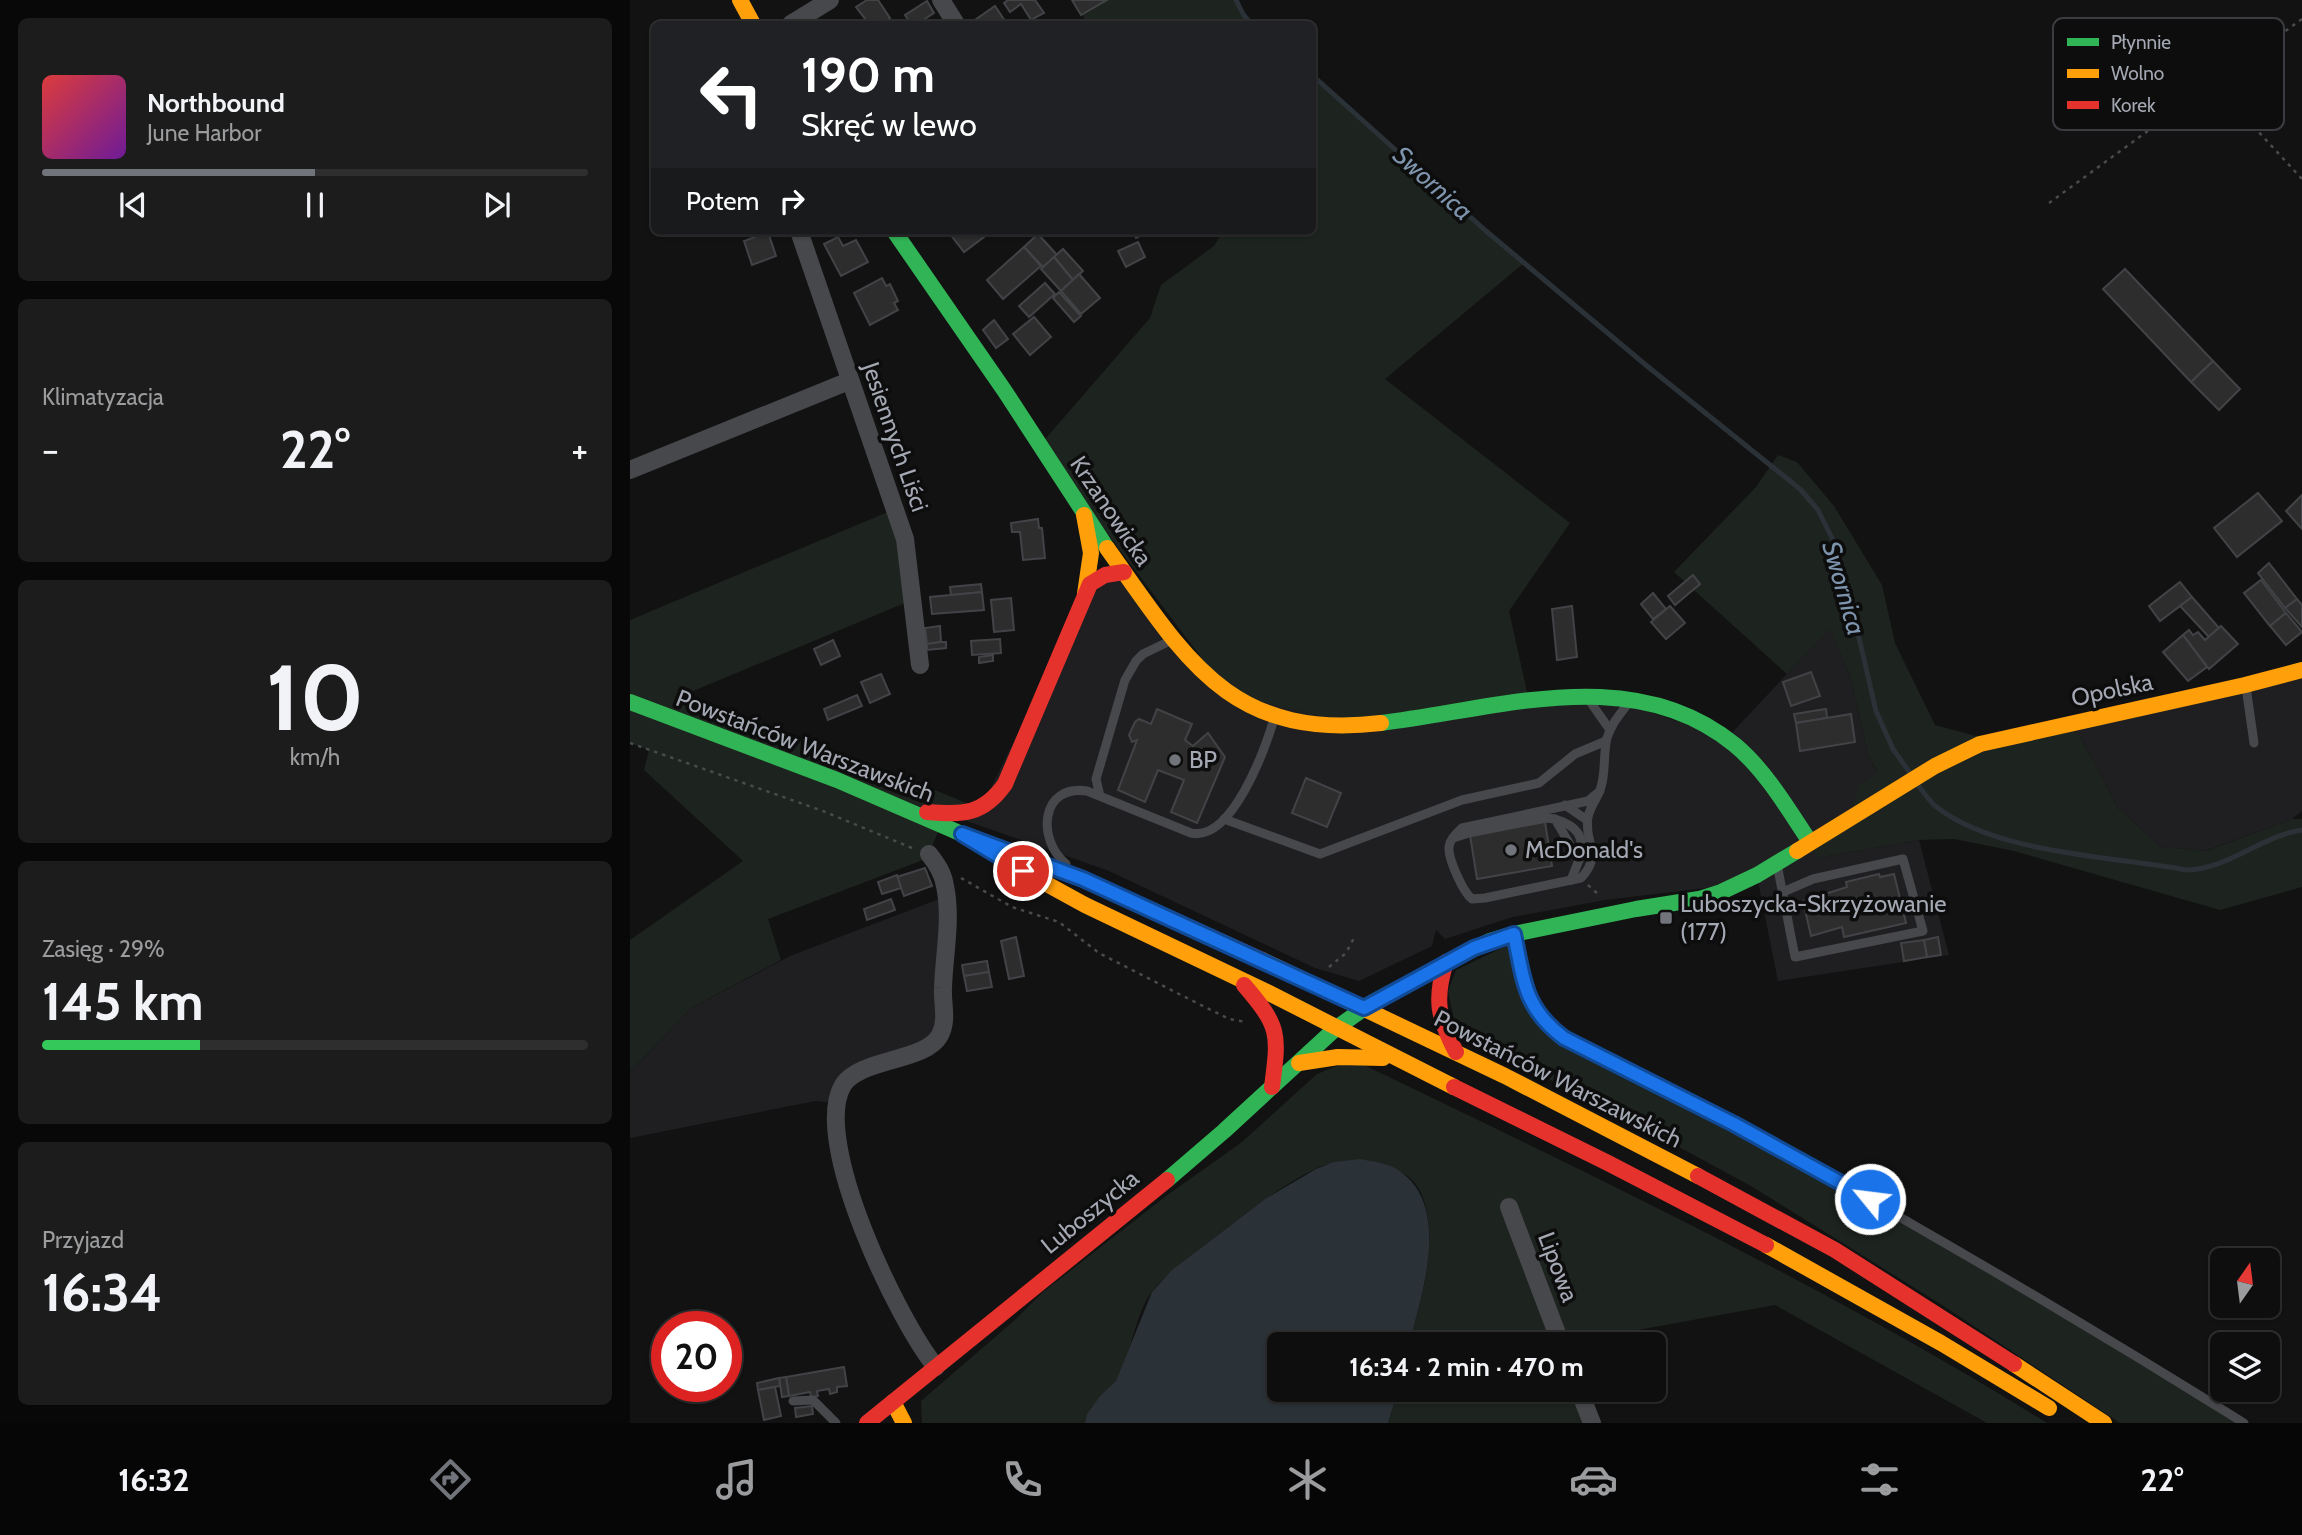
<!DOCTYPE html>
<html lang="pl">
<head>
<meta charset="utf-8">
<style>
  body { margin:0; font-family:Cabin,sans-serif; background:#1c1c1c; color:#f1f3f6; height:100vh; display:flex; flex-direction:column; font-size:26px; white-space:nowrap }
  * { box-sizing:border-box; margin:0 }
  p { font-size:23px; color:#9b9c9e }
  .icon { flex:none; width:38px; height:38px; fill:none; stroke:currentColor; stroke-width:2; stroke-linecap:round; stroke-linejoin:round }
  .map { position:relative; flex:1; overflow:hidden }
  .sheet { display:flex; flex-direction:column; gap:18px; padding:18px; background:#080808; width:630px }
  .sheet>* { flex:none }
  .banner { position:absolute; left:21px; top:21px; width:665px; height:214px; border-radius:10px; box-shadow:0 2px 5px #0004,0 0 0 2px #2e2e2e; background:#202124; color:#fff; overflow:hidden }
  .needle { width:46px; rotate:14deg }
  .tools { position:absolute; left:1580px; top:1248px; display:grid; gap:14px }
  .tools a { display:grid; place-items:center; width:70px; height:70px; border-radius:10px; background:#0e0e0e; box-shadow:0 2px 5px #0004,0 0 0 2px #2e2e2e; font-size:35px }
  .speed { position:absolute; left:21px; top:1311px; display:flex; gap:14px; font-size:35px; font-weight:700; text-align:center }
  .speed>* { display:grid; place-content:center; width:91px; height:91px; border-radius:50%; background:#0e0e0e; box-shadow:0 2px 5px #0004,0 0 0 2px #2e2e2e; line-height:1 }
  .speed .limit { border:10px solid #d22; background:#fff; color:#111 }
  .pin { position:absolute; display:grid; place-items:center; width:60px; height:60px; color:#fff; margin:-30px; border:4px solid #fff; border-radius:50%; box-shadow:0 2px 7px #0007 }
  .me { position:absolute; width:77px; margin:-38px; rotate:299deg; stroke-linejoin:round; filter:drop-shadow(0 0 5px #0008) }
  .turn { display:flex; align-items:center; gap:24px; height:147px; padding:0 35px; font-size:32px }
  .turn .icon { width:91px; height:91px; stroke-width:2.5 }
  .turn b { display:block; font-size:49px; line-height:60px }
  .then { display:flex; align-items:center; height:66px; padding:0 35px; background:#0003; gap:14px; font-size:26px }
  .big { font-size:52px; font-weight:700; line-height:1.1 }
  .sheet .card { flex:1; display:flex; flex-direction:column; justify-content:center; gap:10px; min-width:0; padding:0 24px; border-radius:10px; background:#1c1c1c }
  .sheet .dial { align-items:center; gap:0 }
  .dial b { font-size:91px; line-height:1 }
  .song { display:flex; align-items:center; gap:21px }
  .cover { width:84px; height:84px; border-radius:10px; background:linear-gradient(135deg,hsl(0 70% 55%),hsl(280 70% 35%)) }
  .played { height:7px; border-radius:4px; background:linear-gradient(90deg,#71747b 50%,#2e2e2e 50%) }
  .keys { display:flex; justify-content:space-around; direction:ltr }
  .heat { display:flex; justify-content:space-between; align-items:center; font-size:38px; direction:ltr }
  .charge { height:10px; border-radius:5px; background:linear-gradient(90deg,#34c759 29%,#2e2e2e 0) }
  .trip { position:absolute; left:637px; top:1332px; width:399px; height:70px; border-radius:10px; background:#0e0e0e; box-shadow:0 2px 5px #0004,0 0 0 2px #2e2e2e; font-weight:700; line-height:70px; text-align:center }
  .tab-bar { display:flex; height:112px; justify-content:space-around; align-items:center; background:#060606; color:#9b9c9e }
  .tab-bar .icon { width:49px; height:49px }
  .tab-bar .active { color:#71747b }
  .tab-bar b { font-size:32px; color:#f1f3f6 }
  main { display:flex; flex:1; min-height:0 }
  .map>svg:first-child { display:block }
  .built { fill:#1f1f21 }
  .green { fill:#1d231e }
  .water { fill:#2a3137 }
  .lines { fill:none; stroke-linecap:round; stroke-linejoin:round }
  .stream { stroke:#2a3137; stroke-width:5 }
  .building { fill:#2d2d2e; stroke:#424346; stroke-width:2 }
  .path { stroke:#484a4d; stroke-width:2.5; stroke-dasharray:3.5 5; stroke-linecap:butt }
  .lane { stroke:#47484b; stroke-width:9 }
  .street { stroke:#47484b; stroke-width:18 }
  .fast { stroke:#30b455; stroke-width:16 }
  .slow { stroke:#ff9f0a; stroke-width:16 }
  .jam { stroke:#e5322d; stroke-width:16 }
  .route-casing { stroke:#114b97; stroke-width:18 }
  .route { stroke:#1a73e8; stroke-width:12 }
  .poi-dot { fill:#71747b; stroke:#0d0d0e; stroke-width:2.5 }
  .labels { text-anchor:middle; stroke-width:7; stroke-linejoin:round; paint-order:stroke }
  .street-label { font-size:24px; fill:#a4a8b3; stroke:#0d0d0e }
  .poi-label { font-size:24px; fill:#a4a8b3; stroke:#0d0d0e; text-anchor:start }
  .water-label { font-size:26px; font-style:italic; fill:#7d94ac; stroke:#0d0d0e }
  .key { fill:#0d0d0e; stroke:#3a3c40; stroke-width:2 }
  .key-label { font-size:19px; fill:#a4a8b3 }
</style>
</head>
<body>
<main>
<section class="sheet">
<div class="card">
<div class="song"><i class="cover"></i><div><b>Northbound</b><p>June Harbor</p></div></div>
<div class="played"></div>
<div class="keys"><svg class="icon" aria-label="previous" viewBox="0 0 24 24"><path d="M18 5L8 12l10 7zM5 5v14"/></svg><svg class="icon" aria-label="pause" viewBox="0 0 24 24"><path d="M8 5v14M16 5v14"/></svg><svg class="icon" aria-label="next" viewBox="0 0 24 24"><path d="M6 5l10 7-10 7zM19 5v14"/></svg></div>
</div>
<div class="card"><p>Klimatyzacja</p>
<div class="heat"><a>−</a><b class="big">22°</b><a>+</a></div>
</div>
<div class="card dial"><b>10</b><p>km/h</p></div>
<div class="card"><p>Zasięg · 29%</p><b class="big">145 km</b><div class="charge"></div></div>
<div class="card"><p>Przyjazd</p><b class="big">16:34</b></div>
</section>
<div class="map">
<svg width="1672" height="1423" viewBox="0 0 1672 1423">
  <rect width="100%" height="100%" fill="#121213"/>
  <g class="built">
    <polygon points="494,572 582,681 966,694 1097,738 1200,628 1221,679 1238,754 1247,773 1219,819 1187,858 1289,840 1319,955 1148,981 1127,876 1110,884 975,900 883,917 815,939 806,930 802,946 729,981 685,968 479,871 317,814 351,809 455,594"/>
    <polygon points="1672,670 1672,811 1662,819 1575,851 1531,847 1488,808 1442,722"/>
    <polygon points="309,899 310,1037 230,1071 207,1103 185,1101 0,1138 0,1072 61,1008 160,956"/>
  </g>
  <g class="green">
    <polygon points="442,0 606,0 613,14 621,24 458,24"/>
    <polygon points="683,75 894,263 755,379 940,523 879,611 899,701 727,725 599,694 410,445 520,318 531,285 584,246 593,231 682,231"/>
    <polygon points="1148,455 1167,462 1204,506 1252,585 1265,643 1305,725 1361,740 1442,722 1488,808 1531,847 1576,851 1662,819 1672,819 1672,887 1590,910 1384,851 1324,839 1289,840 1187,858 1180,842 1219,819 1228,786 1247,772 1238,754 1221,679 1200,629 1157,674 1044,572 1126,487"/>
    <polygon points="265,509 282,600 56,694 266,774 351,809 316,814 299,853 301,857 138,919 151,960 61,1008 0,1072 0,940 113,861 14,770 19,750 0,743 0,620"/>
    <polygon points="878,945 896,989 917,1025 1104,1124 1614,1423 1490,1423 1312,1305 1121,1186 988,1114 841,1040 825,1026 818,991 826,970"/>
    <path d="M711,1064H732C964,1176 1198,1287 1417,1423H1357L1145,1305L931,1344H779C790,1303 805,1257 797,1213C790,1172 765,1165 728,1163C713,1162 701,1162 687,1168C653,1184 623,1208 594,1230C570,1249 545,1266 525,1288C504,1311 502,1357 486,1381C475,1397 460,1402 455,1423H292L291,1401L386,1319L413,1292L536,1196L612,1142L687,1074Z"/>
    <polygon points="768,1390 949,1390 962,1423 758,1423"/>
  </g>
  <path class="water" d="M730,1159C744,1162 760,1163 771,1172C821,1208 792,1295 779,1344H649V1390H768L758,1423H455L457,1414L470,1396L486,1381L522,1292L542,1270L635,1199L686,1169L704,1162Z"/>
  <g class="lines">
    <g class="stream">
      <polyline points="606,0 613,14 621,24"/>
      <polyline points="682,75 856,231 1017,366 1170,489 1188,510 1209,552 1246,711 1263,749 1280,773"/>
      <path d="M1287,784C1293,791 1298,799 1304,805C1364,854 1481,856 1556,870C1599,869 1631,836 1672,830"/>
    </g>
  </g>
  <g class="building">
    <polygon points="237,0 248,0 260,18 252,24 239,24 226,7"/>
    <polygon points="378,0 405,0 414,13 401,20 391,4 380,12 374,3"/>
    <polygon points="442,0 477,0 451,15"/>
    <polygon points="297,1 304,13 287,24 281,24 275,15"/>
    <polygon points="365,6 377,24 348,24 345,20"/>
    <polygon points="324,231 362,231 334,252 320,234"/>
    <polygon points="503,231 521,231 506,238"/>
    <polygon points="138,232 146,256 122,265 114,241"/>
    <polygon points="408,234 427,255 413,267 394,247"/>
    <polygon points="208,237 213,246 226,240 238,262 211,276 194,244"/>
    <polygon points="508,242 515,257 496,267 488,251"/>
    <polygon points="394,247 411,266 373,299 357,280"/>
    <polygon points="433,249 453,271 443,280 424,257"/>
    <polygon points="424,257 443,280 431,291 411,269"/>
    <polygon points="1495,269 1583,361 1561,382 1473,289"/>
    <polygon points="449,274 470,298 451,314 431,291"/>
    <polygon points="252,278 256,286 260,284 268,301 264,303 268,310 240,325 224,293"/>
    <polygon points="415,283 425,294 399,317 389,306"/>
    <polygon points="429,292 451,316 444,322 423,298"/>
    <polygon points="404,317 421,337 400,355 383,334"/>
    <polygon points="364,320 378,339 366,348 353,330"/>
    <polygon points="1583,361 1610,389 1589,410 1561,382"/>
    <polygon points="1628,493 1652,521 1607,557 1584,528"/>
    <polygon points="1672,495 1672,529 1656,511"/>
    <polygon points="408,519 409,528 412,528 415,558 393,560 390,532 382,532 381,523"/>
    <polygon points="1639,563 1667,599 1655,608 1628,573"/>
    <polygon points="1063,575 1070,584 1045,605 1038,596"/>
    <polygon points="1631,580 1656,613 1640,626 1614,593"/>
    <polygon points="1550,582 1562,597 1530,621 1519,606"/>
    <polygon points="351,584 352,592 321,595 320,587"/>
    <polygon points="352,592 354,610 302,614 300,597"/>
    <polygon points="1023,593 1036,609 1023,619 1011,604"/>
    <polygon points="1562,597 1589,628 1579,637 1550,606"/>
    <polygon points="381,598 384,630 364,632 361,600"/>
    <polygon points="1667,599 1672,605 1672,627 1655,608"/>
    <polygon points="942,606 947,657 927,660 922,609"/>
    <polygon points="1040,606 1055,623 1036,639 1021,622"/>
    <polygon points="1656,613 1672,632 1656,645 1640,626"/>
    <polygon points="310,626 311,642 297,644 295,628"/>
    <polygon points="1591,626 1608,644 1579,669 1553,635 1559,630 1563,635 1568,632 1575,640"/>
    <polygon points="1553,635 1577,667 1558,681 1533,652"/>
    <polygon points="370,639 371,653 342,655 341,641"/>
    <polygon points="203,640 210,656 191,665 184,649"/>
    <polygon points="311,642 316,642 316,648 297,650 297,644"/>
    <polygon points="363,655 363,661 349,663 349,657"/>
    <polygon points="1181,672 1190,696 1161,706 1153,682"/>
    <polygon points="251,674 260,694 240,703 231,682"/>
    <polygon points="227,695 232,706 198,720 194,709"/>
    <polygon points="527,709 562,724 555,740 563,746 578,733 595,757 567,823 541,812 554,780 528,770 515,802 488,790 507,740 502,742 499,735 505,722 509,719 521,724"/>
    <polygon points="1196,709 1197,718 1166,723 1164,714"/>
    <polygon points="1221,714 1225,742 1170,751 1166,723"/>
    <polygon points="676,778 711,793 697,827 662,813"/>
    <polygon points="915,822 922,866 847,879 840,835"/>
    <polygon points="295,868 302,886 274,896 267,877"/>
    <polygon points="1249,874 1250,877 1264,874 1276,923 1214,937 1212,927 1181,936 1173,901 1217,887 1216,882"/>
    <polygon points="267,875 271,888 252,894 248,882"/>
    <polygon points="261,899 265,910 237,920 234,909"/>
    <polygon points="386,937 394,976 379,979 371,941"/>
    <polygon points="1308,937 1311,955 1297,957 1294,940"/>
    <polygon points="1294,940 1297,957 1274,961 1271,943"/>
    <polygon points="357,961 359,972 334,976 332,965"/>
    <polygon points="359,972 362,987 337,991 334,976"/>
    <polygon points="214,1367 217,1386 207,1387 207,1392 200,1394 199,1389 187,1391 188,1396 181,1397 180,1392 159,1396 156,1377"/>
    <polygon points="156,1377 159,1396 152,1397 149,1378"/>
    <polygon points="149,1378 150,1386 128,1390 127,1383"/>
    <polygon points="145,1387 151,1416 134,1420 128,1390"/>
    <polygon points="182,1406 183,1414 166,1417 165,1408"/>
  </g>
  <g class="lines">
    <g class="path">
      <polyline points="1672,19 1589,79 1601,102 1672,179"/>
      <polyline points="1419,203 1589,79"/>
      <polyline points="0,743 193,811 282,848"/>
      <polyline points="331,878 382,907 429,922 469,953 549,994 599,1019 616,1022"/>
      <polyline points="958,885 969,895"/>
      <polyline points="699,967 716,953 724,938"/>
    </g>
    <g class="lane">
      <polyline points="1616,687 1624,743"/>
      <polyline points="959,700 980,730"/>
      <path d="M970,791L958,801L832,828C826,834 820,839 819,847C818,859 833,892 842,899L855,898L951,878C974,854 953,842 958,817C960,806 968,798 971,787C976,771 973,754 977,738C981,724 991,713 1000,701"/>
      <polyline points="470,796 466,779 495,680 506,661 513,654 542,640"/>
      <polyline points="935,805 957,820"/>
      <polyline points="594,819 690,854 832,800 909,783 945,754 976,741"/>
      <path d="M925,819C947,826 956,836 949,860"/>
      <polyline points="823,838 839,833 915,818 925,819 949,860 941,880"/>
      <path d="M436,864C406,839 411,784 457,791L561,833C602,842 635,749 644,719"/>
      <polyline points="1147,864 1165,957 1293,931 1273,859 1183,879 1153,892"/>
      <path d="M884,936C895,982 894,1008 934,1038C990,1072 1053,1095 1110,1127C1280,1221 1449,1320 1614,1423"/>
      <polyline points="163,1401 183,1400 206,1423"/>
    </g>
    <g class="street">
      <polyline points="311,0 326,24"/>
      <polyline points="161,24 200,0"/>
      <polyline points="169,231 275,539 290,665"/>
      <polyline points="0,470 219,381"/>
      <path d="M299,854C307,864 313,873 315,886C322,919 314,955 313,988C312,1003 318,1020 310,1035C296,1062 230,1058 213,1085C180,1140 269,1322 306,1367"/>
      <polyline points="879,1207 931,1344"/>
      <polyline points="949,1390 962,1423"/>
    </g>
    <g class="fast">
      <polyline points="264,231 374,390 477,548"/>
      <polyline points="0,702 207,780 332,834 398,858"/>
      <path d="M751,723C869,709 1003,661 1105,745C1136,771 1158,809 1180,842"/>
      <polyline points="537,1180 594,1131 705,1029 743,1002 833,954 860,941 884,934 1006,909 1069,899 1091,892 1127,875 1167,851"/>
    </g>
    <g class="slow">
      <polyline points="110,0 123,24"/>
      <polyline points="454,515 461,553 455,594"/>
      <path d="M477,548C555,657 599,741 751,723"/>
      <polyline points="1167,851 1305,766 1350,744 1615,685 1672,670"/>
      <polyline points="384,866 455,905 637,992 824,1087"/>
      <polyline points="632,960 875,1076 1068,1176"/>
      <polyline points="669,1063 708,1057 753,1058"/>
      <polyline points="1136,1245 1311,1343 1419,1408"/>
      <polyline points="1384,1364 1474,1423"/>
      <polyline points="263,1402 274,1423"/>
    </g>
    <g class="jam">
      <path d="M297,812C333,815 353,815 375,784L460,584L475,575L494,572"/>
      <polyline points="398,858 453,879 632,960"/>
      <path d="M816,962C804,999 808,1018 826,1052"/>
      <path d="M614,985C650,1027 649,1033 642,1087"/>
      <polyline points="824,1087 978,1163 1136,1245"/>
      <polyline points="1068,1176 1205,1250 1384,1364"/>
      <polyline points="237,1423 537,1180"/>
    </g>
  </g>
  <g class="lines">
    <defs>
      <path id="route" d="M393,871L332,834L453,879L734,1008L844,948L884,934C894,981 894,1008 934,1038L1104,1124L1240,1199"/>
    </defs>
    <use href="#route" class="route-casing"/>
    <use href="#route" class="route"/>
  </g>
  <g class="poi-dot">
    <circle cx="545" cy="760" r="7"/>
    <circle cx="881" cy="850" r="7"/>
    <rect x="1029" y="911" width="14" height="14" rx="3.5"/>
  </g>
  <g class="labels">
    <g class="street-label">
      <text transform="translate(265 437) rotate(71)" y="8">Jesiennych Liści</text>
      <text transform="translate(481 511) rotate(56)" y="8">Krzanowicka</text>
      <text transform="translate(1482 690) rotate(-12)" y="8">Opolska</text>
      <text transform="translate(175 746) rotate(21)" y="8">Powstańców Warszawskich</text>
      <text transform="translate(928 1079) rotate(27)" y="8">Powstańców Warszawskich</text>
      <text transform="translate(460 1212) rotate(-39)" y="8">Luboszycka</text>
      <text transform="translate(928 1267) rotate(69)" y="8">Lipowa</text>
    </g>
    <g class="poi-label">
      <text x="559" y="768">BP</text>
      <text x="895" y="858">McDonald's</text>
      <text x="1050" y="912">Luboszycka-Skrzyżowanie<tspan x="1050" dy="28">(177)</tspan></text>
    </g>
    <g class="water-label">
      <text transform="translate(803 183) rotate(42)" y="9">Swornica</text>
      <text transform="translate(1214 588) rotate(74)" y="9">Swornica</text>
    </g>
  </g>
  <rect x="1423" y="18" width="231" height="112" rx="10" class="key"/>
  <rect x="1437" y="38" width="32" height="8" fill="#30b455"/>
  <rect x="1437" y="69" width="32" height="9" fill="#ff9f0a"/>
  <rect x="1437" y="101" width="32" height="8" fill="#e5322d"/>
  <g class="key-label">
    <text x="1481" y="49">Płynnie</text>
    <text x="1481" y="80">Wolno</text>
    <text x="1481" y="112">Korek</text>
  </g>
</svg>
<div class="tools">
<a><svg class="needle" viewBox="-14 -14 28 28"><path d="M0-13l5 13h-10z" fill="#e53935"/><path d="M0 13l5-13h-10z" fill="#9b9c9e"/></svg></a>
<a><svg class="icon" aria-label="layers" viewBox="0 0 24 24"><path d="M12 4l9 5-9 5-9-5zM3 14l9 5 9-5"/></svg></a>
</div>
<div class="speed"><div class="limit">20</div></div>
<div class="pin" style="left:393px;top:871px;background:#d93025"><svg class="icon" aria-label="arrive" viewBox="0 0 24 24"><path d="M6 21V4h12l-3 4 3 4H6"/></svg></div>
<svg class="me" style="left:1240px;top:1199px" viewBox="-20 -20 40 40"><circle r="17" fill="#1a73e8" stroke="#fff" stroke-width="3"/><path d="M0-11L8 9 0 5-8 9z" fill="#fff"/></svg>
<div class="trip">16:34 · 2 min · 470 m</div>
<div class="banner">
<div class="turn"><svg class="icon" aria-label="left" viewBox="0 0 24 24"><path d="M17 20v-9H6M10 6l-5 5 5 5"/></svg><div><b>190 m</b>Skręć w lewo</div></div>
<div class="then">Potem<svg class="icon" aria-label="right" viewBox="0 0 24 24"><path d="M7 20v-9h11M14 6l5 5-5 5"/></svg></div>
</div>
</div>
</main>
<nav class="tab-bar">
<b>16:32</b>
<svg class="icon active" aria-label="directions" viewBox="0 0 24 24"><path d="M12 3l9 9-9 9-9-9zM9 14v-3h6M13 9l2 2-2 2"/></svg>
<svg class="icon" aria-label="music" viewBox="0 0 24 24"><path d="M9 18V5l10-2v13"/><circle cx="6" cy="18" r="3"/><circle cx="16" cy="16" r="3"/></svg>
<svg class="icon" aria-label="phone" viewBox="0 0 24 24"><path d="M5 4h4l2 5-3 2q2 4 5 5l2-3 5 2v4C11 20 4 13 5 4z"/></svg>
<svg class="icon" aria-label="climate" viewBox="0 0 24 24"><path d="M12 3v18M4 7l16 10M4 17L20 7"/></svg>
<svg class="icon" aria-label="car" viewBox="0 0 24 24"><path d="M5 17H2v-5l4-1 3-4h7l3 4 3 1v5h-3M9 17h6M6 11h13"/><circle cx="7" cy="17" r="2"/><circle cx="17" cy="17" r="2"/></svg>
<svg class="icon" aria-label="filters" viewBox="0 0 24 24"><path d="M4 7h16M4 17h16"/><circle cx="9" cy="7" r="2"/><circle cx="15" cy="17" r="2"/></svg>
<b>22°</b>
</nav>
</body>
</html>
